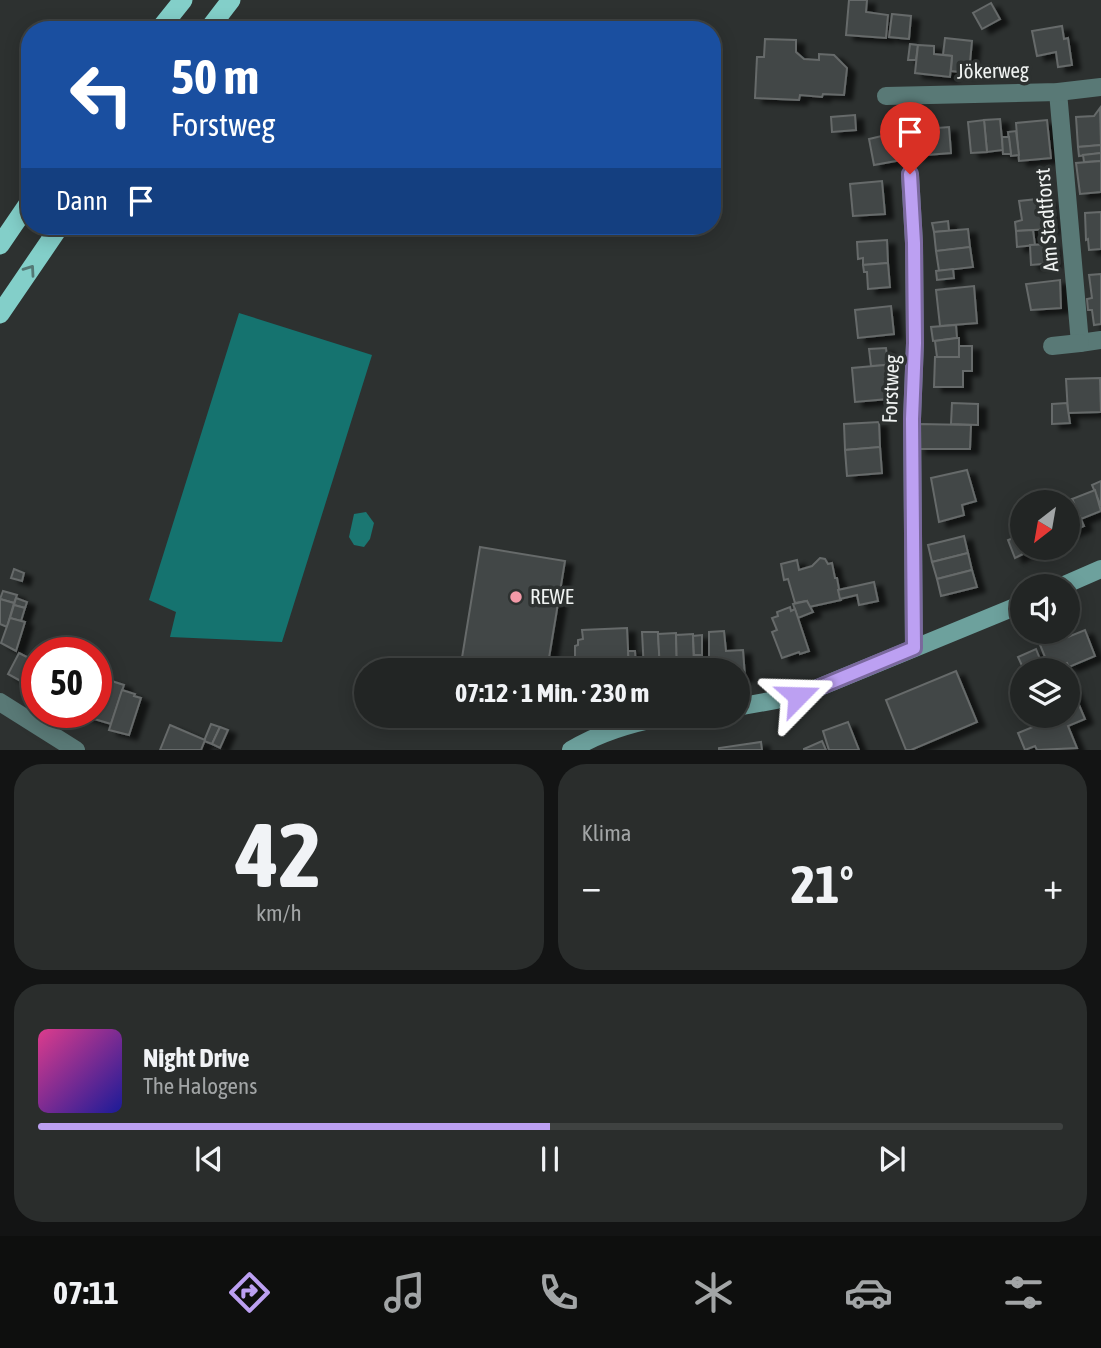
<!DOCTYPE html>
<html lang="de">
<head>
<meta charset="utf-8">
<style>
  body { margin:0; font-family:"Asap Condensed",sans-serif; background:#2a2d2c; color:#f1f3f6; height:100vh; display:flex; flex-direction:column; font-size:26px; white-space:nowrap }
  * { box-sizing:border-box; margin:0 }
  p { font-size:23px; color:#a2a5a6 }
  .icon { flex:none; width:38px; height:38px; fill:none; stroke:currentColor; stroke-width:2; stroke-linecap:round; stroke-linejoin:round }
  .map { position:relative; height:750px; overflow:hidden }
  .panel { display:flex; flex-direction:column; gap:14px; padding:14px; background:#131414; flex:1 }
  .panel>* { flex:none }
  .guide { position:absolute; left:21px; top:21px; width:700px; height:214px; border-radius:28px; box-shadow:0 4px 18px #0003,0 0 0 2px #3f4241; background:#1a4fa0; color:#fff; overflow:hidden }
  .needle { width:46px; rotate:211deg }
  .controls { position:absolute; left:1010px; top:490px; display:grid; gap:14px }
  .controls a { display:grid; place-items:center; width:70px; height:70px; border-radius:50%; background:#222524; box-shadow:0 4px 18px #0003,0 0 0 2px #3f4241; font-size:35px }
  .speed { position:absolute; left:21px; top:637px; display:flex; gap:14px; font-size:35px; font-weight:700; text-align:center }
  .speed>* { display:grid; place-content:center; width:91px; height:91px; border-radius:50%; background:#222524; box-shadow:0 4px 18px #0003,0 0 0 2px #3f4241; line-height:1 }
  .speed .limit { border:10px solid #d22; background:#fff; color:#111 }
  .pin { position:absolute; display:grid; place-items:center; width:60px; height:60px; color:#fff; margin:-72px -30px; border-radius:50% 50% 50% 0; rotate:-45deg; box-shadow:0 0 7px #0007 }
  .pin .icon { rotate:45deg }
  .me { position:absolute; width:77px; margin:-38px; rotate:68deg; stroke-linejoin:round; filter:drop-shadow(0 0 5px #0008) }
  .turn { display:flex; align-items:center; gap:24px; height:147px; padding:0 35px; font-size:32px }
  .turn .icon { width:91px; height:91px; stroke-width:2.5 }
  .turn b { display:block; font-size:49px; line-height:60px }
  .then { display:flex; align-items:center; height:66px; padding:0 35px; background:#0003; gap:14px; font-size:26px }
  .big { font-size:52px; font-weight:700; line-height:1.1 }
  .panel .widget { flex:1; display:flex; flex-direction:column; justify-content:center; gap:10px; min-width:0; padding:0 24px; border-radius:28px; background:#2a2d2c }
  .panel .dial { align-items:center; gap:0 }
  .dial b { font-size:91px; line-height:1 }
  .song { display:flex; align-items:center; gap:21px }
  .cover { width:84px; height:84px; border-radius:10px; background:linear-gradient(135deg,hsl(330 70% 55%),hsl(240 70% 35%)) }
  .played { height:7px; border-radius:4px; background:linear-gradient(90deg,#bca0f2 50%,#3f4241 50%) }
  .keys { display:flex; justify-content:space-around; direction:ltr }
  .heat { display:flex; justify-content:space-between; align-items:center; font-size:38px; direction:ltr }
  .panel .tiles { flex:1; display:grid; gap:14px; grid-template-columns:1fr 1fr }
  .widget:last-child { grid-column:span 2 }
  .trip { position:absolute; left:354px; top:658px; width:396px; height:70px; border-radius:35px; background:#222524; box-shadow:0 4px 18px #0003,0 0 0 2px #3f4241; font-weight:700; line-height:70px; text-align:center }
  .tab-bar { display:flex; height:112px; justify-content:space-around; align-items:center; background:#0e0f0e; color:#a2a5a6 }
  .tab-bar .icon { width:49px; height:49px }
  .tab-bar .current { color:#bca0f2 }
  .tab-bar b { font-size:32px; color:#f1f3f6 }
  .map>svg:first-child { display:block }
  .forest { fill:#15736f }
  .water { fill:#1b7772 }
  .building { fill:#434746; stroke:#666a6a; stroke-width:2; filter:url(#shadow) }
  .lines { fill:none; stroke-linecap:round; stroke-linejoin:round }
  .minor { stroke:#597976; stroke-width:18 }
  .tertiary { stroke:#597976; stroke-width:18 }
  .secondary { stroke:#6da19d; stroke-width:18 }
  .trunk { stroke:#83cfc9; stroke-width:19 }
  .oneway { stroke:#547875 }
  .route-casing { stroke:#7a689d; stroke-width:18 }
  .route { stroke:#bca0f2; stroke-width:12 }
  .poi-dot { fill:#f39aa8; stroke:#2d3130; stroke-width:2.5 }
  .labels { text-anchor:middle; stroke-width:7; stroke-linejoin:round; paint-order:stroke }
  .street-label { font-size:21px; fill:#f0f3f2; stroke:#2d3130 }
  .poi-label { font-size:21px; fill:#f0f3f2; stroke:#2d3130; text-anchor:start }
</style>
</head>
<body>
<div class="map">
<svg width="1101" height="750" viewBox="0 0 1101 750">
  <defs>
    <filter id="shadow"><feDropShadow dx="8" dy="4.5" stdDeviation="2" flood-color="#0009"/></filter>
  </defs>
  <rect width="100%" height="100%" fill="#2d3130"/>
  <polygon class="forest" points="239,313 372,355 282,642 170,637 176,612 149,600"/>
  <polygon class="water" points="366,512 374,523 370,539 364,547 354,545 349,537 354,514"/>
  <g class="building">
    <polygon points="849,0 867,0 866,12 888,15 886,38 846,35"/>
    <polygon points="991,3 1000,19 982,29 973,13"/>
    <polygon points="892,14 911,16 909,39 889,37"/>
    <polygon points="1062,26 1064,39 1068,38 1072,65 1058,67 1056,52 1037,56 1032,31"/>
    <polygon points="945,38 972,41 969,73 951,71 952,56 943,55"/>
    <polygon points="765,39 796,40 796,52 804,59 819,60 819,54 834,55 847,68 844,95 823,94 822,97 800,95 799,100 755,98 757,57 764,57"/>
    <polygon points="910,44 918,45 916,60 908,60"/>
    <polygon points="918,45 934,46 934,54 952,56 950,77 915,73"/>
    <polygon points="1100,108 1101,145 1078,147 1076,117 1094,116"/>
    <polygon points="855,115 856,130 832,132 831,117"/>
    <polygon points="1000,119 1003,150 987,152 984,120"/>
    <polygon points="984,120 987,152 971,153 968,122"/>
    <polygon points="1047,120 1051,158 1019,161 1016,123"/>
    <polygon points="899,123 907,159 874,165 869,139 886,135 885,126"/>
    <polygon points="949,127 951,153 914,156 912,130"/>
    <polygon points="1016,131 1019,155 1011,156 1008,132"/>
    <polygon points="1002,137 1009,137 1011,154 1003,154"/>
    <polygon points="1101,145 1101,153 1079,156 1078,147"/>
    <polygon points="1101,153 1101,161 1084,162 1083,155"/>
    <polygon points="1101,161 1101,192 1080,194 1076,163"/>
    <polygon points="882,181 885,214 853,216 850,184"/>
    <polygon points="1047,198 1051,229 1016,231 1015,222 1022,220 1019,201"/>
    <polygon points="1101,212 1101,249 1089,250 1088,239 1086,240 1085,213"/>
    <polygon points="948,221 949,231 934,232 932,223"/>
    <polygon points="968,229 970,247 936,251 934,232"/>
    <polygon points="1033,230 1035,245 1017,247 1016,231"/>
    <polygon points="887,240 888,263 863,265 863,258 858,259 857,242"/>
    <polygon points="1051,244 1053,263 1031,265 1030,245"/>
    <polygon points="970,247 973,267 939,271 936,251"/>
    <polygon points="888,263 890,287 868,289 867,272 864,272 863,265"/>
    <polygon points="953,269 954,278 937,280 936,271"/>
    <polygon points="1101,274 1101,324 1094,325 1092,310 1088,310 1087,299 1092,298 1089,275"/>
    <polygon points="1060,280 1061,308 1031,310 1026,284"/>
    <polygon points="974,286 977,323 940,326 936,290"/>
    <polygon points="891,306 894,334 858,338 855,310"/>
    <polygon points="956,325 957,338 933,341 931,327"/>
    <polygon points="957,338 959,338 959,357 937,357 935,341"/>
    <polygon points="959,346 972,346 972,371 963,371 963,387 934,387 935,357 959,357"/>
    <polygon points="886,348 888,365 871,366 869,349"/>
    <polygon points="885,365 888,399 855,402 852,368"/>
    <polygon points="1100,378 1101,412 1068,413 1066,379"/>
    <polygon points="952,403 978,404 978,425 951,424"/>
    <polygon points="1067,403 1070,423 1052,424 1052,404"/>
    <polygon points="879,422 880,447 845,450 844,424"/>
    <polygon points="919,424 971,425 970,449 918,449"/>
    <polygon points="880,447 882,473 847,476 845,450"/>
    <polygon points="967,470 976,501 962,505 964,515 939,522 931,478"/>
    <polygon points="1101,481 1101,506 1092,485"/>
    <polygon points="1095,490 1101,511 1081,519 1072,499"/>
    <polygon points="1072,499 1084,526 1068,533 1068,502 1065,502"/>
    <polygon points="1022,535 1022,548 1030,548 1031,551 1023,554 1016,537"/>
    <polygon points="964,536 968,553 932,562 928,545"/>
    <polygon points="1016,537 1023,554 1015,558 1008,540"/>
    <polygon points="480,547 565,561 547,670 460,670"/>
    <polygon points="968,553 972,570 937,579 932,562"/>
    <polygon points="820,558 825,559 828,564 832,563 835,578 837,578 841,600 809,607 807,601 795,603 788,579 784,580 781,564 797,560 799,570 812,566"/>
    <polygon points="14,569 24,573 22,581 11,578"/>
    <polygon points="972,570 977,587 941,596 937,579"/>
    <polygon points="874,582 878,601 859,605 857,595 840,599 838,590"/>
    <polygon points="3,591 17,595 14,603 0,599"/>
    <polygon points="16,598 27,602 25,608 14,605"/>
    <polygon points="0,599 14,603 7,627 0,624"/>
    <polygon points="807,601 813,612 798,618 793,604"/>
    <polygon points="14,605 25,608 21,621 10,618"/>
    <polygon points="790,607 791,611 795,609 809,651 800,654 799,652 782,658 772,632 777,630 772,618 778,616 777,612"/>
    <polygon points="10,618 25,622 16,651 1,643"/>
    <polygon points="627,628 629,670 575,670 575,646 578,645 578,640 583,639 582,630"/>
    <polygon points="1085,630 1095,656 1069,667 1067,663 1062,665 1064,670 1024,670 1018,657 1036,649 1040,659 1045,657 1038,640 1058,632 1066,632 1068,637"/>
    <polygon points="724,631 726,651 743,650 745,677 737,677 737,670 709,670 709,632"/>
    <polygon points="642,632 658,632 660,670 644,670"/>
    <polygon points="676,633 677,670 660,670 658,634"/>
    <polygon points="693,634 694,670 677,670 676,635"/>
    <polygon points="702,635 702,655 694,655 693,636"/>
    <polygon points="628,651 635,651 636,666 629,666"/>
    <polygon points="19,653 37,662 37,690 8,674"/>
    <polygon points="956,671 977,722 911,750 906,750 886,700"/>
    <polygon points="96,676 124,685 111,724 74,713 96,712"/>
    <polygon points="1071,686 1085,719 1068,726 1077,748 1037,750 1035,746 1025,750 1018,733 1050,720 1048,716 1068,716 1068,687"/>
    <polygon points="122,690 135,694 134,696 141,698 129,735 109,730"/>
    <polygon points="848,722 859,750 829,750 823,731"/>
    <polygon points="211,724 220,727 212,744 204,741"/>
    <polygon points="170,725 205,740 201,750 160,750"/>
    <polygon points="220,727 228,730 220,748 212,744"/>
    <polygon points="822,741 826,750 804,750 804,749"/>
    <polygon points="761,742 762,750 719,750 719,748"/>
  </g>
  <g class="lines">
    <g class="minor">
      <polyline points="1058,92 1080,343 1101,340"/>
      <polyline points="886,96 1058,92 1101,87"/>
      <polyline points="910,175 914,243 915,343 912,419 914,648"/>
      <polyline points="1052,346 1080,343"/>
    </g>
    <polyline class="tertiary" points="0,702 76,750"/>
    <g class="secondary">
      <polyline points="1062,586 1101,569"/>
      <polyline points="737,707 798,696 1022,604"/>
      <path d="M571,750C602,731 635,722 670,716"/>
    </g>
    <g class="trunk">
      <polyline points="159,30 183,0"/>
      <polyline points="208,30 231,0"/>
      <polyline points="0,245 30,201"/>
      <polyline points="0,314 60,226"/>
    </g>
  </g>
  <defs><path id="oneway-chevron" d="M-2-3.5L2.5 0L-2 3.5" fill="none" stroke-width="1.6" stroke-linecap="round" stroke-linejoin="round" transform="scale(1.75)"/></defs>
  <use class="oneway" href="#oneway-chevron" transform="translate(30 270) rotate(-55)"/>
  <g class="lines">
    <defs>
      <polyline id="route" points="798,696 914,648 912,419 915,343 914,243 910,174"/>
    </defs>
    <use href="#route" class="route-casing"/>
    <use href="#route" class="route"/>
  </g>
  <circle class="poi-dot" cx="516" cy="597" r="7"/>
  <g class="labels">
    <g class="street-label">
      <text transform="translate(993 71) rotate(-1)" y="7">Jökerweg</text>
      <text transform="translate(1047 220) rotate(-95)" y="7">Am Stadtforst</text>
      <text transform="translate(891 389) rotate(-88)" y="7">Forstweg</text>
    </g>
    <g class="poi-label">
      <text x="530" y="604">REWE</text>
    </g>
  </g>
</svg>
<div class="controls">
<a><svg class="needle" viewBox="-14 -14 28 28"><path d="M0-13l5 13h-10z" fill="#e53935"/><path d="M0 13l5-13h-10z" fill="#a2a5a6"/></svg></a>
<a><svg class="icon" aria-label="sound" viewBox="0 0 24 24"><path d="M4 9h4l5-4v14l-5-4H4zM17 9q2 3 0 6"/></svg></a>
<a><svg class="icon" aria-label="layers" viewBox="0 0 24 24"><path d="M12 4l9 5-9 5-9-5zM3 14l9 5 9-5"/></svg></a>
</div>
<div class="speed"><div class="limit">50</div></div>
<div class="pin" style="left:910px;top:174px;background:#d93025"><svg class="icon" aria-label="arrive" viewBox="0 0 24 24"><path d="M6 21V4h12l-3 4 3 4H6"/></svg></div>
<svg class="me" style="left:798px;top:696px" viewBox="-20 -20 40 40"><path d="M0-17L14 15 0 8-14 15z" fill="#bca0f2" stroke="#fff" stroke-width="4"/></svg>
<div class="trip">07:12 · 1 Min. · 230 m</div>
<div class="guide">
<div class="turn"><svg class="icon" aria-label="left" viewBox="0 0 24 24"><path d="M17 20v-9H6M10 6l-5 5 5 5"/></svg><div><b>50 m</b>Forstweg</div></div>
<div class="then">Dann<svg class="icon" aria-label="arrive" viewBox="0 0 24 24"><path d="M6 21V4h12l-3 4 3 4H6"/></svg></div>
</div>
</div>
<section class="panel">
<div class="tiles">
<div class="widget dial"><b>42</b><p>km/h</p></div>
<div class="widget"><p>Klima</p>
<div class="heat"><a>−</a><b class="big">21°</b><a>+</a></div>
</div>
<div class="widget">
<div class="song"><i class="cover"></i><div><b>Night Drive</b><p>The Halogens</p></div></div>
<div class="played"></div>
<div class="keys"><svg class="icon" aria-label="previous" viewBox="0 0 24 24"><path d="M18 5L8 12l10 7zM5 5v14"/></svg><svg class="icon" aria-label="pause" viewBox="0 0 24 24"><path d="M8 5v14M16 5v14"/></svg><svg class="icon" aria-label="next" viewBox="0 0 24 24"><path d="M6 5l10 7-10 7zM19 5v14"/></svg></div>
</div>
</div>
</section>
<nav class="tab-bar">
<b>07:11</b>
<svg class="icon current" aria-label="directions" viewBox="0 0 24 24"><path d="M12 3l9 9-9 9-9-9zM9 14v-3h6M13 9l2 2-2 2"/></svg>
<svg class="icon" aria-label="music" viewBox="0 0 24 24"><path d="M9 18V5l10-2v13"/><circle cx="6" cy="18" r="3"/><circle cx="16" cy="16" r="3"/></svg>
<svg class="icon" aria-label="phone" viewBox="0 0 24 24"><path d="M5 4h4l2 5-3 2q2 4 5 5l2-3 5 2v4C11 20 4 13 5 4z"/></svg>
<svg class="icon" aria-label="climate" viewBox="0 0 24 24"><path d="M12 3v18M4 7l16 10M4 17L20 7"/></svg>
<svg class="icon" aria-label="car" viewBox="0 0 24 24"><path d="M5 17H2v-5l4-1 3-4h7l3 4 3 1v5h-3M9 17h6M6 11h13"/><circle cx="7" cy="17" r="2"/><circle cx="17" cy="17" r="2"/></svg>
<svg class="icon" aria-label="filters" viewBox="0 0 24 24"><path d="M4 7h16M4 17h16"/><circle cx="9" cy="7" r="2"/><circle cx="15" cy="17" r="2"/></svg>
</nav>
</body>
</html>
